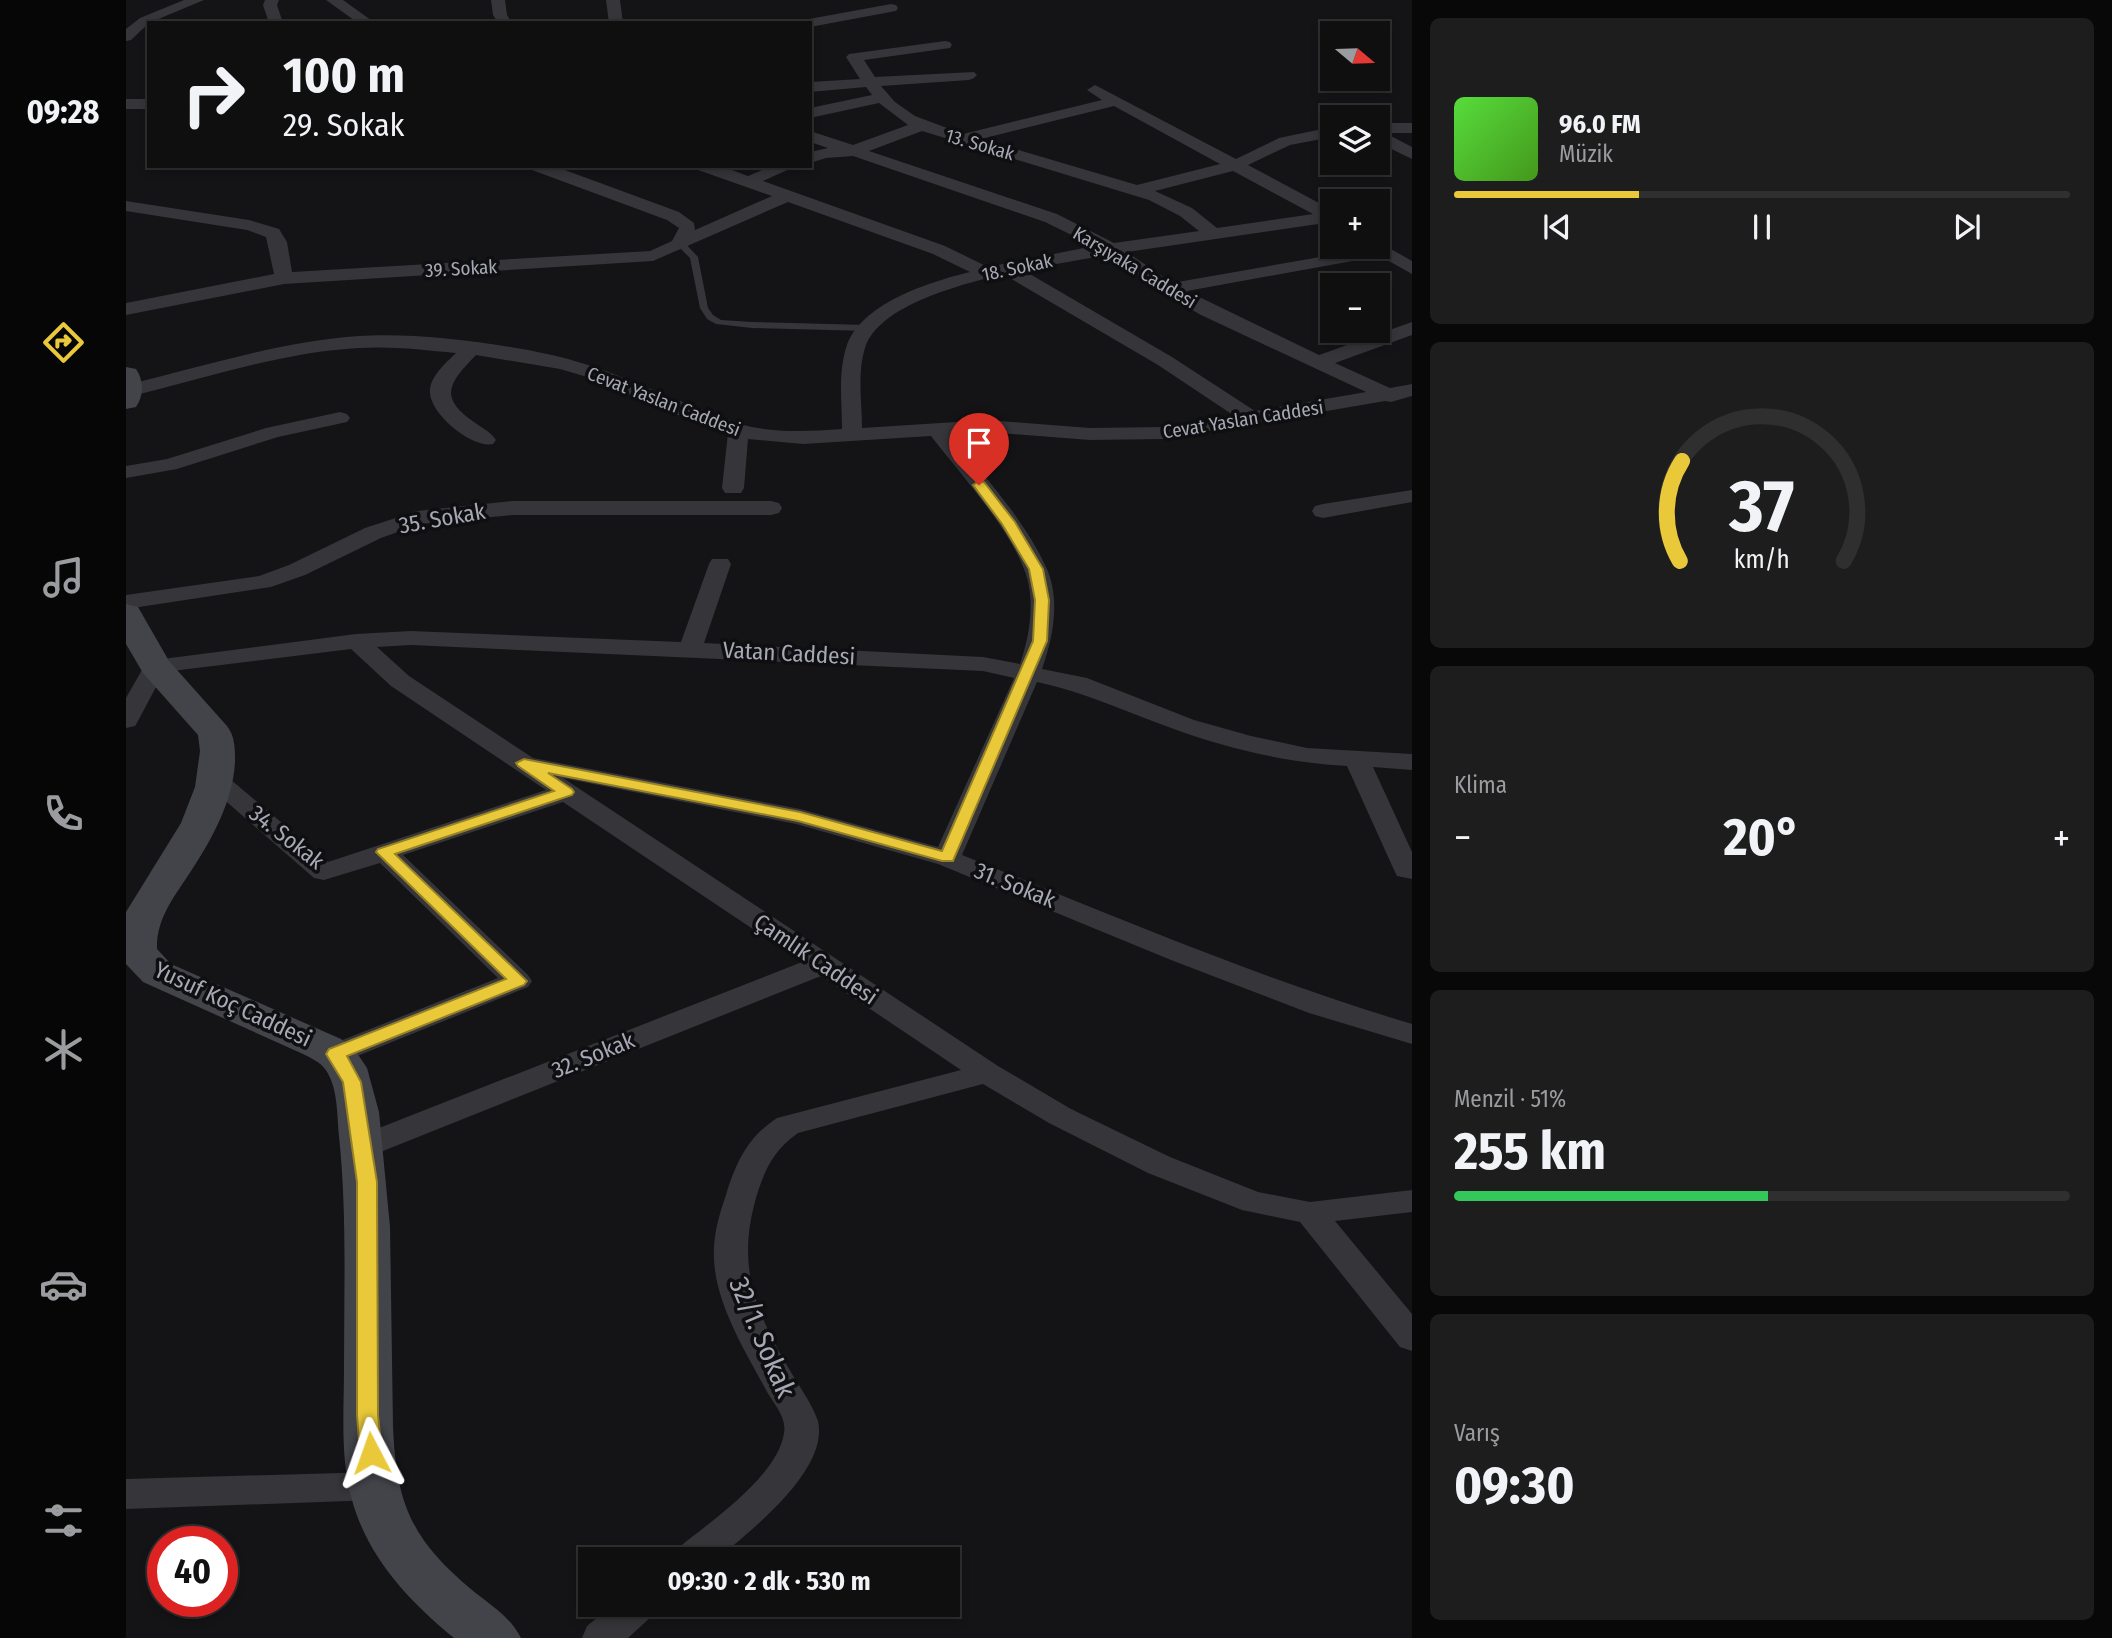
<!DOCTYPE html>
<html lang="tr">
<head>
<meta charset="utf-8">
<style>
  body { margin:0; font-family:"Fira Sans Condensed",sans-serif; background:#1d1d1e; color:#f1f3f6; height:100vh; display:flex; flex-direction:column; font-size:26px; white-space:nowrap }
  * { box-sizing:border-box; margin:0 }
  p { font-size:23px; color:#9b9c9f }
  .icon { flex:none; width:38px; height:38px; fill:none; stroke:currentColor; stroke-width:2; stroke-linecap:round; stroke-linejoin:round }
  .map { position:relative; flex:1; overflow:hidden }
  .drawer { display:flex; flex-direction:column; gap:18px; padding:18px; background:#080809; width:700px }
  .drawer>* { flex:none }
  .hud { position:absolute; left:21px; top:21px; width:665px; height:147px; border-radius:0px; box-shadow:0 4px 10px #0003,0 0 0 2px #2f2f30; background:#0f0f10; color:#f1f3f6; overflow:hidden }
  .needle { width:46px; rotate:109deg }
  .controls { position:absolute; left:1194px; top:21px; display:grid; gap:14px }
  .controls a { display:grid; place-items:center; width:70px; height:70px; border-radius:0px; background:#0f0f10; box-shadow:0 4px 10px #0003,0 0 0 2px #2f2f30; font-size:35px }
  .speed { position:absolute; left:21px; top:1526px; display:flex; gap:14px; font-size:35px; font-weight:700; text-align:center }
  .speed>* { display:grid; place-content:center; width:91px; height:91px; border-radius:50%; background:#0f0f10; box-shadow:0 4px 10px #0003,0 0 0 2px #2f2f30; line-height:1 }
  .speed .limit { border:10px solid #d22; background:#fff; color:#111 }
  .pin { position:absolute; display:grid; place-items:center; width:60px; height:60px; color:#fff; margin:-72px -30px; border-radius:50% 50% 50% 0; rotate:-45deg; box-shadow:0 0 7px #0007 }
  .pin .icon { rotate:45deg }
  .me { position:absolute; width:77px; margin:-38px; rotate:356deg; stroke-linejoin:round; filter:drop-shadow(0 0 5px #0008) }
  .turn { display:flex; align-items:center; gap:24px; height:147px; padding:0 21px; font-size:32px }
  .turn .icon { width:91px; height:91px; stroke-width:2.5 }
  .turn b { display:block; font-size:49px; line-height:60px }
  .big { font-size:52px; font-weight:700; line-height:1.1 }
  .drawer .widget { flex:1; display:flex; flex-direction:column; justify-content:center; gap:10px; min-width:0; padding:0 24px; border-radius:10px; background:#1d1d1e }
  .drawer .dial { align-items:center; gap:0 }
  .dial svg { height:182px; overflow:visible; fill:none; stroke:#2f2f30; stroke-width:7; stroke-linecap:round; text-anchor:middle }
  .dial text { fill:#f1f3f6; stroke:none }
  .song { display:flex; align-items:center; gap:21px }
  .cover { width:84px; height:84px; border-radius:10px; background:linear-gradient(135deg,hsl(110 70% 55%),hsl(100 70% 35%)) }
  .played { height:7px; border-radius:4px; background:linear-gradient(90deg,#e9c939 30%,#2f2f30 30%) }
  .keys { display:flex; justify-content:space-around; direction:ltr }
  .heat { display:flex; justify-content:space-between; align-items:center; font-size:38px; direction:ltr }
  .charge { height:10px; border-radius:5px; background:linear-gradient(90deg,#34c759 51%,#2f2f30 0) }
  .trip { position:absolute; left:452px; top:1547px; width:382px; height:70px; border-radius:0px; background:#0f0f10; box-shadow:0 4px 10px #0003,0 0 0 2px #2f2f30; font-weight:700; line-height:70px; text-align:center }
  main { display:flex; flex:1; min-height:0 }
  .menu { display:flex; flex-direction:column; width:126px; justify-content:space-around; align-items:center; background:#060606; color:#9b9c9f }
  .menu .icon { width:49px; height:49px }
  .menu .selected { color:#e9c939 }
  .menu b { font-size:32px; color:#f1f3f6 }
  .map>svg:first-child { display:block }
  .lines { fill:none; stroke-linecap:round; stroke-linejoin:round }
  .lane { fill:#35353a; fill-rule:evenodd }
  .street { fill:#35353a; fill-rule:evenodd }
  .secondary { fill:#43444a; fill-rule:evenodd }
  .route { fill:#e9c939; stroke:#978325; stroke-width:2 }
  .labels { text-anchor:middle; stroke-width:7; stroke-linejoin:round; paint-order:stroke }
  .far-street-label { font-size:19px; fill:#a6a9b5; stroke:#0f0f11 }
  .street-label { font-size:23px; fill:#a6a9b5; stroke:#0f0f11 }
  .near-street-label { font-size:28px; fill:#a6a9b5; stroke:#0f0f11 }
</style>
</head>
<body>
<main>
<nav class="menu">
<b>09:28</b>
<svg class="icon selected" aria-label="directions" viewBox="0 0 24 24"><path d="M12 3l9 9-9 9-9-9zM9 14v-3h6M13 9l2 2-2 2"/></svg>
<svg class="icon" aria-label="music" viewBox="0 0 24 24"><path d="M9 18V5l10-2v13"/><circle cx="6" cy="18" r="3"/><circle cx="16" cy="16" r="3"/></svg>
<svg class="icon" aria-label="phone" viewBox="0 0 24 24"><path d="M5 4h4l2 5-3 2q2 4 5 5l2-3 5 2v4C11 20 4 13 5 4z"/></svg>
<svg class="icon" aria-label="climate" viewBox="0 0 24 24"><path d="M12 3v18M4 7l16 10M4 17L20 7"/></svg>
<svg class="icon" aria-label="car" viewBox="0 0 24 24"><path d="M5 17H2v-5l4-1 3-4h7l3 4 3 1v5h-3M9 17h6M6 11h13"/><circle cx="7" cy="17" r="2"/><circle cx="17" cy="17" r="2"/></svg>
<svg class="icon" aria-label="filters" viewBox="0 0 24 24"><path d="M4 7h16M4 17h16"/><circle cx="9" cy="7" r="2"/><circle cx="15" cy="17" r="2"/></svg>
</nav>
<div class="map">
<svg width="1286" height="1638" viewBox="0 0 1286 1638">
  <rect width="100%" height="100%" fill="#141416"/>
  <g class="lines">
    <polygon class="lane" points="551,241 557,241 572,257 582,308 587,315 595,320 626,322 742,325 746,328 742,331 626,328 590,324 581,319 574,308 564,258 551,245"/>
    <g class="street">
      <polygon points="58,0 78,0 23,23 5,40 0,41 0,29 14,18"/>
      <polygon points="139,0 153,0 151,5 157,23 143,23 137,5"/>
      <polygon points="200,0 217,0 249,23 232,23"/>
      <polygon points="365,0 379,0 381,15 386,23 372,23 367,15"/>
      <polygon points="480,0 494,0 497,23 483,23"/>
      <polygon points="765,4 770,5 772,8 770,11 684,27 684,23 676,23 683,19"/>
      <path d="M819,41L824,42L826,45L824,48L738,60L749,77L848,72L851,75L848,78L843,80L755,86L769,102L789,116L837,134L976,100L961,90L969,85L1110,159L1153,138L1206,127V137L1164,145L1122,165L1206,210V222L1001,252L1046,283L1251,247V241L1286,261V274L1254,256L1061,291L1193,355L1286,322V335L1209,363L1264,388L1286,384V396L1265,402L1259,401L1037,439L964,440L861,432L825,435C858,476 898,519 920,567C935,599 927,638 916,669L961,678L1068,720L1125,736L1181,748L1286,754V770L1247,767L1286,852V879L1271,876L1268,870L1221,766C1163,763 1102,749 1048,729C1002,713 959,692 911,682L836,855C985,915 1132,978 1286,1024V1044L1183,1013L1045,960L812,864L670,824L437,778L872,1066L945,1109L1044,1157L1132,1192L1184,1202L1286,1190V1212L1209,1221L1286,1314V1351L1274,1347L1174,1222L1116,1210L1022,1173L923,1123L857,1084L672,1133C647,1151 639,1169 630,1198C610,1268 630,1313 666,1374C675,1389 686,1404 692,1421C703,1471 624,1531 591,1559H547L552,1548C584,1522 652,1476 658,1433C661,1417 647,1403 640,1390C617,1347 585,1297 588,1247C589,1229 594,1212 600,1195C610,1162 622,1137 651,1118L835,1070L695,976L247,1155L236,1158L225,1155L220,1147L225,1139L676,962L437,802L277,855L402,975L406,981L402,987L219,1061L209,1064L199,1061L194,1054L199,1047L372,978L254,863L198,880L188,878L79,783L75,778L79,773L88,770L97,773L202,862L420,790L265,686L225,649L38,672L12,721L9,726L0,728V698L21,661L230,634L285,631L555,642L583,564L586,559H602L605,564L578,643L857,657L894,664C904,635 910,598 898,569C882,527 833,472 805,436L677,444L622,439L618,488L615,493H599L596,488L602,433L544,412L468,379L434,369L350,355C324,382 311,397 348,422C356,428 365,432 370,440L367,444C347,449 305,415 304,393C303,377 319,364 330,353C298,350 266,346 233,348C156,352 77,379 2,397L0,385C76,367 155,341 233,336C293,332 384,344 442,359C494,373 541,398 591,415C602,419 614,425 626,427C655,433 686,431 716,429C716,403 712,374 720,348C733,304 803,282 844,272L807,254L662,202L527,261L158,284L0,315V303L148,274L140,237L121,230L0,211V201L123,220L153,229L161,242L166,272L524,251L546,241L553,228L541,220L406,170L404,166H428L553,212L568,223L569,230L646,196L572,170L570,166H595L622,176L646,166H670L637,181L819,246L862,267L968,246L919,222L727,156L700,158L684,163V152L702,148L684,142V131L727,145L782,125L753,103L684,118V108L746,95L740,87L684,92V82L734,79L720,57L723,54ZM988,106L1094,164L1011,185L855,139ZM796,131L1023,200L1054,216L1073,231L988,243L931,214L743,151ZM1107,171L1187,214L1091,228L1066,208L1029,191ZM981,255L1036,293L1075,315L1240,392L1129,411L1046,357L897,270ZM877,274L1032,365L1107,415L1037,427L964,428L861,420L736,428C736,402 731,373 739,348C753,304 839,284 877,274ZM285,645L857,671L888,678L812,847L674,809L407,758L283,676L251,647Z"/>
      <rect x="0" y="99" width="23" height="10"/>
      <polygon points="1251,123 1286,123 1286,133 1259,133 1286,147 1286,159 1251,142"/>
      <polygon points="214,412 221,414 224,418 221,422 152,437 51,469 0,478 0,466 41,459 140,428"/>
      <polygon points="1286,490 1286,502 1197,518 1189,516 1186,511 1189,506 1197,504"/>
      <polygon points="386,501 645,501 653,503 656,508 653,513 645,515 386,515 294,524 255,538 179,575 145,587 0,609 0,595 133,576 163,565 239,528 291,511"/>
      <polygon points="250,1472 263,1476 268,1486 263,1496 250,1500 0,1509 0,1479"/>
      <polygon points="487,1605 532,1605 526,1616 502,1638 456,1638 461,1626"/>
    </g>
    <g class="secondary">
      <path d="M0,367L10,369C18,381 18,395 10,407L0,409Z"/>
      <path d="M0,604L12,607L43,661L101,726C109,736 109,749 109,762C107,801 86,839 65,871C49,896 30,918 31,949L45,964L215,1039L229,1050L241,1068L253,1112L264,1227L267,1426C270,1504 286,1540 346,1590C364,1605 384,1616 395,1638H328C283,1601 242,1558 226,1500C214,1458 218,1412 218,1368C218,1290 221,1213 213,1136C211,1115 212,1086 199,1069C194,1062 185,1058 177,1054L17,982L0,964V912L55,823L69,787L74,751L72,735L17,673L0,644Z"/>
    </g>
  </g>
  <polygon class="route" points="853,481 858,482 889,522 917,569 923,600 921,641 827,861 816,861 672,821 422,773 446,789 448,792 446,795 269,854 401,981 398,985 221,1056 235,1082 251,1182 252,1415 256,1453 252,1459 245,1461 237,1459 234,1453 231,1415 231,1182 217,1082 200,1054 203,1049 380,979 250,852 252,849 428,791 392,766 390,763 398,759 674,812 816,851 907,641 909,600 903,569 876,524 847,485"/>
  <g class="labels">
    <g class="far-street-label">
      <text transform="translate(854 144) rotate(16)" y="7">13. Sokak</text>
      <text transform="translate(891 267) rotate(-12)" y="7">18. Sokak</text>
      <text transform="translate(1009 267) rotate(31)" y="7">Karşıyaka Caddesi</text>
      <text transform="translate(335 268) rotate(-3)" y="7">39. Sokak</text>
      <text transform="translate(538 401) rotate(21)" y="7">Cevat Yaslan Caddesi</text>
      <text transform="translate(1117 419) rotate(-9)" y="7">Cevat Yaslan Caddesi</text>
    </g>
    <g class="street-label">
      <text transform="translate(316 518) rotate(-10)" y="8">35. Sokak</text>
      <text transform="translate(663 653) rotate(3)" y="8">Vatan Caddesi</text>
      <text transform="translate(161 837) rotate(38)" y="8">34. Sokak</text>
      <text transform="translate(889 885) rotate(22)" y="8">31. Sokak</text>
      <text transform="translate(690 959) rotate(34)" y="8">Çamlık Caddesi</text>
      <text transform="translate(107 1004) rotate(25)" y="8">Yusuf Koç Caddesi</text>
      <text transform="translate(467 1055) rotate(-22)" y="8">32. Sokak</text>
    </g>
    <g class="near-street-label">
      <text transform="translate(637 1337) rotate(67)" y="10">32/1. Sokak</text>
    </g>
  </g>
</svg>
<div class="controls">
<a><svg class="needle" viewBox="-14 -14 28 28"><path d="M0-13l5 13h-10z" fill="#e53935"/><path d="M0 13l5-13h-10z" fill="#9b9c9f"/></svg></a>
<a><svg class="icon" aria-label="layers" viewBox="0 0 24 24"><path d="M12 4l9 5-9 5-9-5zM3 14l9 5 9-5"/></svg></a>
<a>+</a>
<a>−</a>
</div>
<div class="speed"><div class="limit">40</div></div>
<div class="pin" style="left:853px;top:485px;background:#d93025"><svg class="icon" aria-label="arrive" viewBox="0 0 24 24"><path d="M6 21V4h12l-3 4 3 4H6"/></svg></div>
<svg class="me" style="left:245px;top:1453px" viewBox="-20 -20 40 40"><path d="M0-17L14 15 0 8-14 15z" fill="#e9c939" stroke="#fff" stroke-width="4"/></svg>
<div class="trip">09:30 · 2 dk · 530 m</div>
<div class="hud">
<div class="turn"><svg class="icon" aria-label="right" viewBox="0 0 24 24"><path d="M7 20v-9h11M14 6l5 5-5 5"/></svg><div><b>100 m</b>29. Sokak</div></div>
</div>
</div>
<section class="drawer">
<div class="widget">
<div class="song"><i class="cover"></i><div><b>96.0 FM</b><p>Müzik</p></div></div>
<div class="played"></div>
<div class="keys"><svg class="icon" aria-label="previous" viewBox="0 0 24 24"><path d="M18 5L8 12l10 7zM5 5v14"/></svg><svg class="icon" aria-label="pause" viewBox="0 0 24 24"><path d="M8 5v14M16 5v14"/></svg><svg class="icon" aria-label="next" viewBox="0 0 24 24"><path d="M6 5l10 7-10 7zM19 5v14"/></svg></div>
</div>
<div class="widget dial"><svg viewBox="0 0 100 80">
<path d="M14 69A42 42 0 1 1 86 69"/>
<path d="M14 69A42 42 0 0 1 15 25" stroke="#e9c939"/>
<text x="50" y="56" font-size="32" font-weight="700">37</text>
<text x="50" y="72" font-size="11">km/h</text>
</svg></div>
<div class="widget"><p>Klima</p>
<div class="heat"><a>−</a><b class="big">20°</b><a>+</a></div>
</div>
<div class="widget"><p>Menzil · 51%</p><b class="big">255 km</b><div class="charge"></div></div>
<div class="widget"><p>Varış</p><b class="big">09:30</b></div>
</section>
</main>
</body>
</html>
